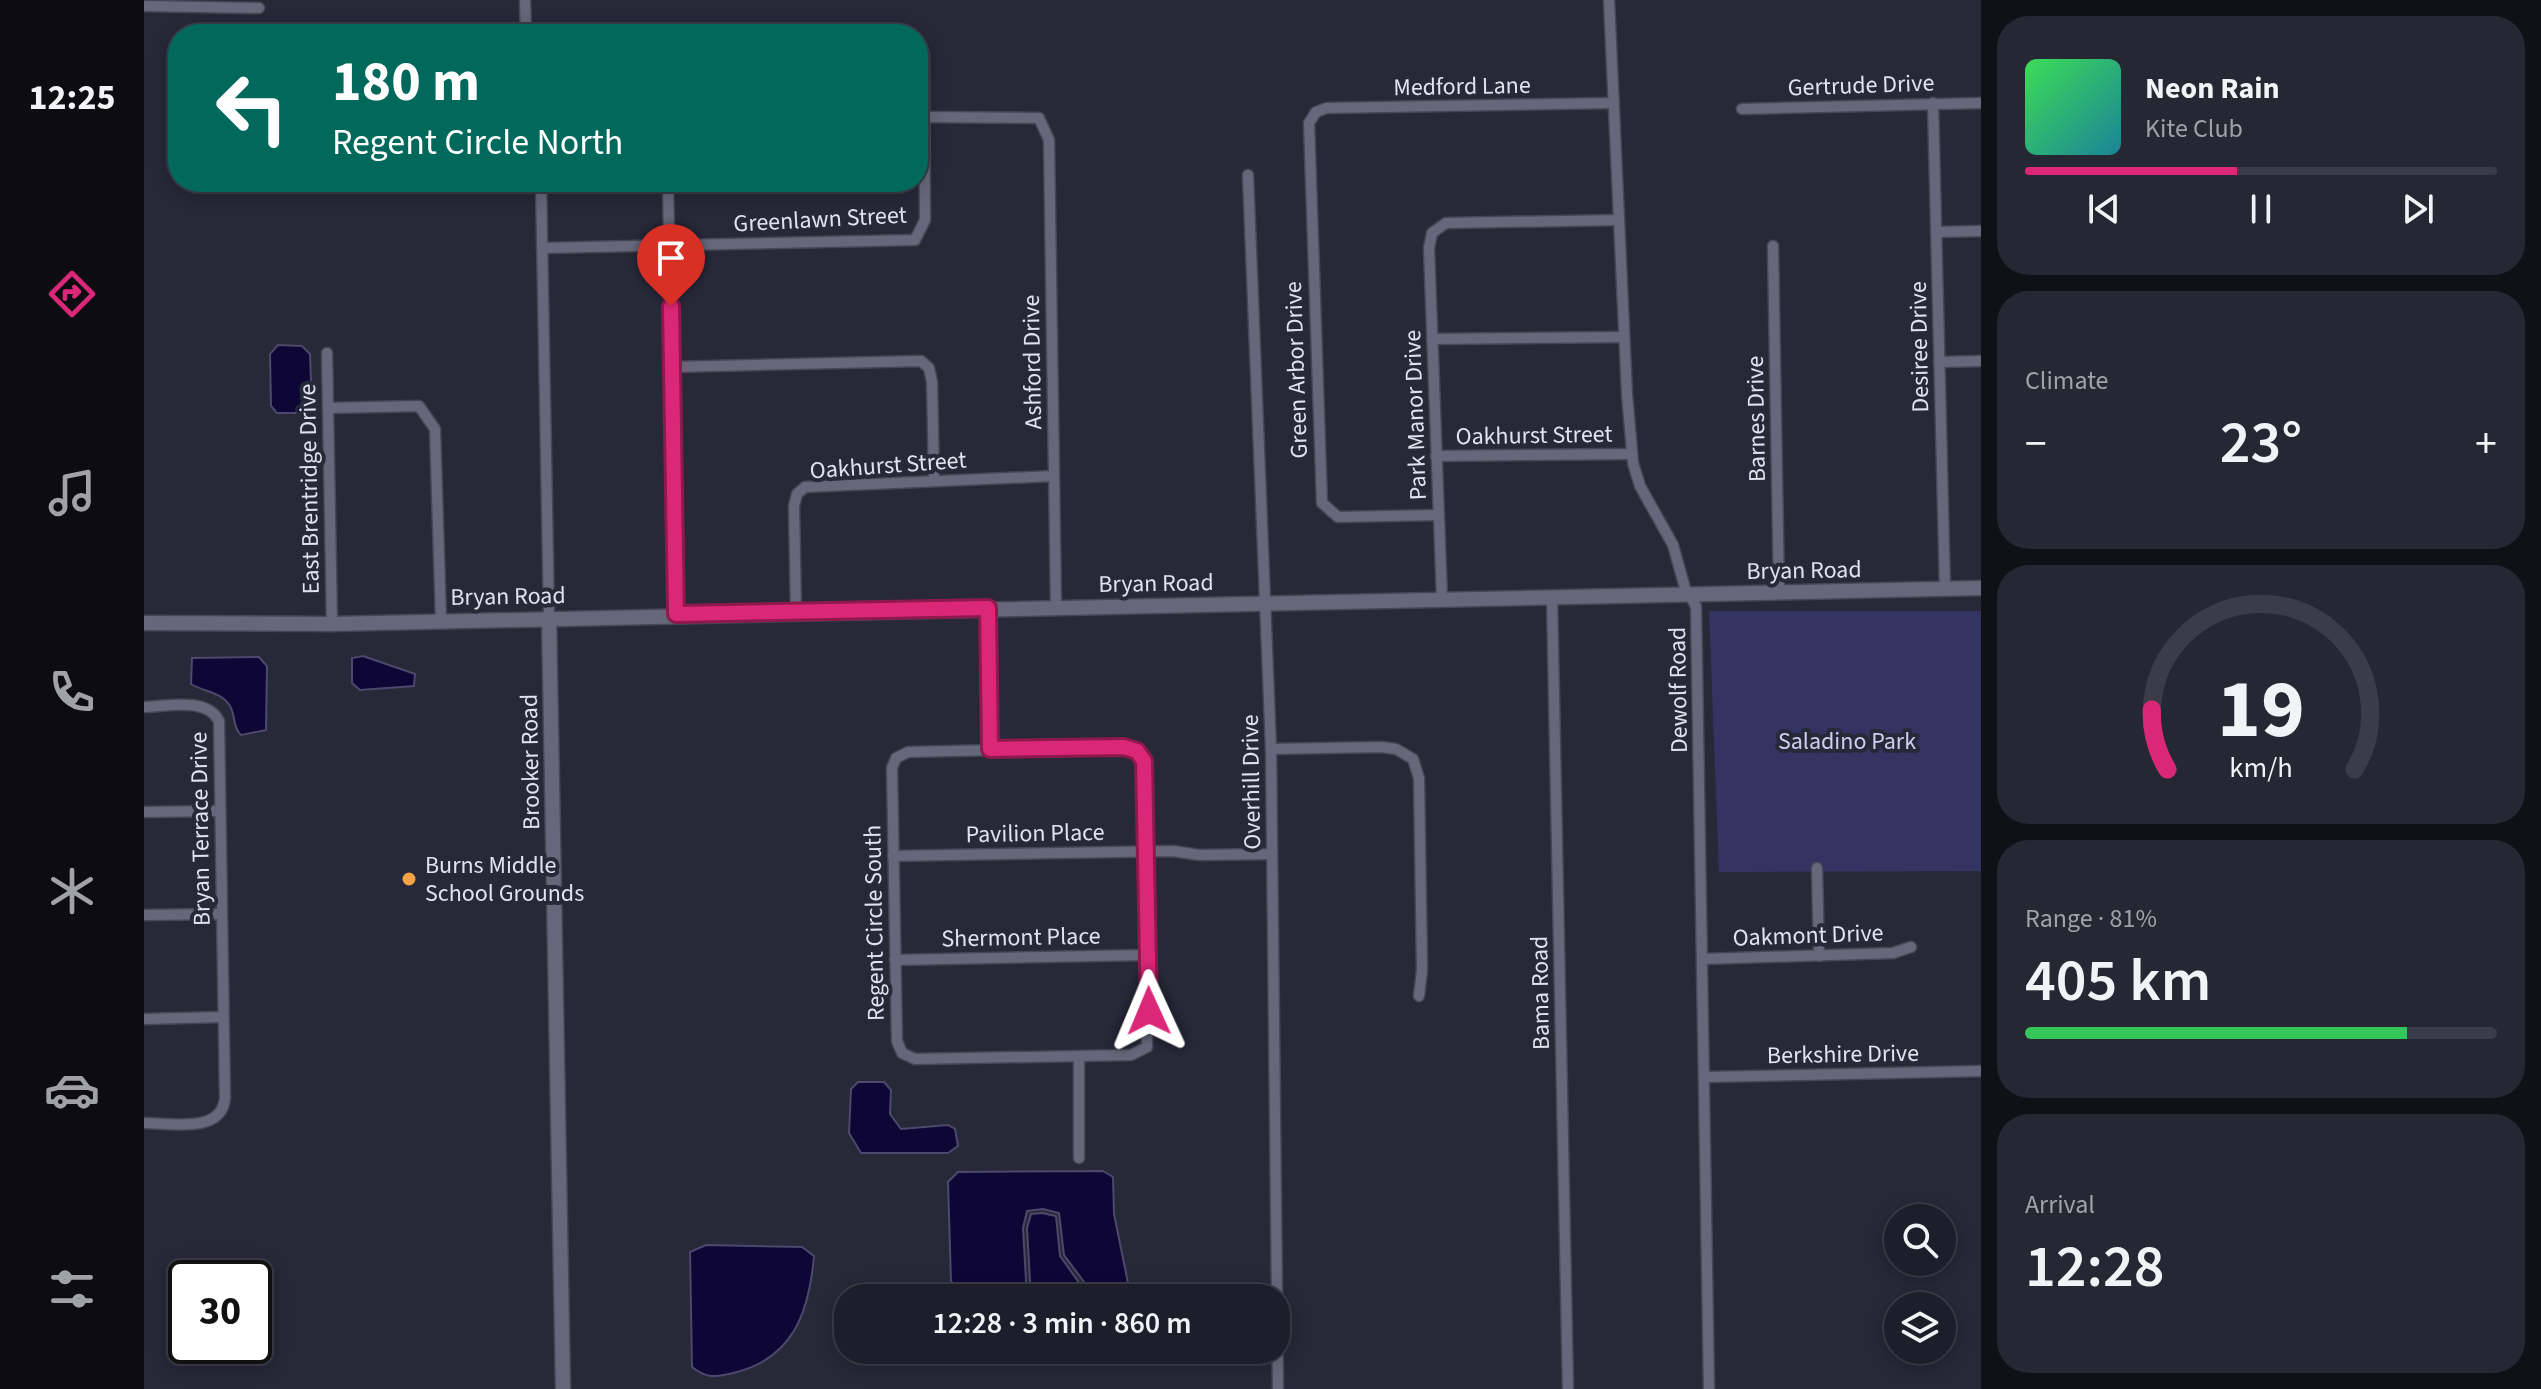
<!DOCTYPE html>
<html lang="en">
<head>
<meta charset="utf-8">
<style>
  body { margin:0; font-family:"Source Sans 3",sans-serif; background:#252732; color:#f1f3f6; height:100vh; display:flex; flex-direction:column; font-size:30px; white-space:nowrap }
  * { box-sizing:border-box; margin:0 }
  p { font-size:26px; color:#a0a2a8 }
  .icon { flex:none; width:44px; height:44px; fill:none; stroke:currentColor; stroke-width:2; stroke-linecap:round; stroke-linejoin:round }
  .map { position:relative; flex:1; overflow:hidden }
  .details { display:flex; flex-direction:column; gap:16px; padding:16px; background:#101017; width:560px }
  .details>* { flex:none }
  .banner { position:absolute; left:24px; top:24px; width:760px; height:168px; border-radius:32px; box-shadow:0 4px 20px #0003,0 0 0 2px #3b3c47; background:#00695c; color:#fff; overflow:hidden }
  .controls { position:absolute; left:1740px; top:1204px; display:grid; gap:16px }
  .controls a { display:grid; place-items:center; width:72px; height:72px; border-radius:50%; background:#1d1e2a; box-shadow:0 4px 20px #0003,0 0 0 2px #3b3c47; font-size:40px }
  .speed { position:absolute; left:24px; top:1260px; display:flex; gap:16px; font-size:40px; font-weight:700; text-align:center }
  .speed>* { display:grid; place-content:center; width:104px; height:104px; border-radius:50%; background:#1d1e2a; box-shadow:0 4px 20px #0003,0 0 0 2px #3b3c47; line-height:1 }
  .speed .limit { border:4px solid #111; border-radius:12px; background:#fff; color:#111 }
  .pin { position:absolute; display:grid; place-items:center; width:68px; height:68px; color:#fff; margin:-82px -34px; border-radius:50% 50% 50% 0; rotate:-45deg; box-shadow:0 0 8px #0007 }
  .pin .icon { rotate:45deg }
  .me { position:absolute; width:88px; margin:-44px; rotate:359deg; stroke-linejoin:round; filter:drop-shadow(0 0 6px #0008) }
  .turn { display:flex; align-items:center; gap:28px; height:168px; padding:0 32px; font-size:36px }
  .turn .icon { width:104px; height:104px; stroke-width:2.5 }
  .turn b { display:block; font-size:56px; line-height:68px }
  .big { font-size:60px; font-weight:600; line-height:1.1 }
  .details .tile { flex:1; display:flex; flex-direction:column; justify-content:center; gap:12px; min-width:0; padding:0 28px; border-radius:32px; background:#252732 }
  .details .dial { align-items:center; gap:0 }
  .dial svg { height:208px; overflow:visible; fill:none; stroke:#3b3c47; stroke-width:7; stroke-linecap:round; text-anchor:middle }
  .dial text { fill:#f1f3f6; stroke:none }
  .song { display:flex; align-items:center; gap:24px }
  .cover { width:96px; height:96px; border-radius:12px; background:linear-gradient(135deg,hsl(130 70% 55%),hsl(190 70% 35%)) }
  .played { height:8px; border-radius:4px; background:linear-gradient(90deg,#db2777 45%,#3b3c47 45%) }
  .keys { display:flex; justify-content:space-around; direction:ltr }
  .heat { display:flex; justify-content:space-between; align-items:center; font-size:44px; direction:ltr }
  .charge { height:12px; border-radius:6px; background:linear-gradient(90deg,#34c759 81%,#3b3c47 0) }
  .trip { position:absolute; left:690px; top:1284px; width:456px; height:80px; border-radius:32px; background:#1d1e2a; box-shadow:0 4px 20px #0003,0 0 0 2px #3b3c47; font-weight:600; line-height:80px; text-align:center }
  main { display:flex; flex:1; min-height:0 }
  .menu { display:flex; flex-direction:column; width:144px; justify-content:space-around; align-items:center; background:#0c0c11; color:#a0a2a8 }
  .menu .icon { width:56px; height:56px }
  .menu .on { color:#db2777 }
  .menu b { font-size:36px; color:#f1f3f6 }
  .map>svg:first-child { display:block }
  .green { fill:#343462 }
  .water { fill:#0e0635; stroke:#4d486c; stroke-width:2 }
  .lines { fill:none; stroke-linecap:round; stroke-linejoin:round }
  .street-casing { stroke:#464755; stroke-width:13 }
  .secondary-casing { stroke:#464755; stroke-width:17 }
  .street { stroke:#66677a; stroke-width:10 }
  .secondary { stroke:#66677a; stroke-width:14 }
  .route-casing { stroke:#8e194d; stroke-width:20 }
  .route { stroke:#db2777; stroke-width:14 }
  .poi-dot { fill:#f5a346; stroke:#272838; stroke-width:3 }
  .labels { text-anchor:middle; stroke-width:8; stroke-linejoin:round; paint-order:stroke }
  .street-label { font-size:24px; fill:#e1e2ed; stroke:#272838 }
  .park-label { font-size:24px; fill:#cccff0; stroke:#272838 }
  .poi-label { font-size:24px; fill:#e1e2ed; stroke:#272838; text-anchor:start }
</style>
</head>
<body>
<main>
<nav class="menu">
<b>12:25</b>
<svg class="icon on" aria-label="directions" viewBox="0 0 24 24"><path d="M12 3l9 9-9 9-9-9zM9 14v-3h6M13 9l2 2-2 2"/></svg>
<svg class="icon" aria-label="music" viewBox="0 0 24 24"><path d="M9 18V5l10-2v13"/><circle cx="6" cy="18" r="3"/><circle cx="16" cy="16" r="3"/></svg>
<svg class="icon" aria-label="phone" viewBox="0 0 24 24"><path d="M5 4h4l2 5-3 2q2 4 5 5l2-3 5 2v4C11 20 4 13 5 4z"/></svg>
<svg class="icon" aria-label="climate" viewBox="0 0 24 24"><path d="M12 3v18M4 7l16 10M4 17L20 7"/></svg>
<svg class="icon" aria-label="car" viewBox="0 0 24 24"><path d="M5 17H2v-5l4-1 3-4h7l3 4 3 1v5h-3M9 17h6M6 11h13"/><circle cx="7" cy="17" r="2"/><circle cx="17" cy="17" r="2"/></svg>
<svg class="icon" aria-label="filters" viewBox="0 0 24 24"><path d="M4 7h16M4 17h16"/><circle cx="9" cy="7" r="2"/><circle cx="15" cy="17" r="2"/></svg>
</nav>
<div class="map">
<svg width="1837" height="1389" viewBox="0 0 1837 1389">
  <rect width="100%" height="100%" fill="#272838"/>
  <polygon class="green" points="1565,611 1837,611 1837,871 1575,872"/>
  <g class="water">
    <polygon points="134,345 158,346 166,354 168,407 158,413 133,413 127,406 126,354"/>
    <polygon points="219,656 271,674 270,686 216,690 208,683 208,658"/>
    <path d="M115,657L123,666L122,730L97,735C88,726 92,716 86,706C78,692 60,692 47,684L48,658Z"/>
    <polygon points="740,1082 747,1090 746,1114 757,1129 804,1125 811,1129 814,1146 804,1153 717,1153 705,1133 707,1089 714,1082"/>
    <polygon points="959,1171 969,1177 970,1214 986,1293 976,1298 952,1298 920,1255 915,1213 899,1209 883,1211 879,1228 883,1298 822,1298 807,1281 804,1182 814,1172"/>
    <polygon points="898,1213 912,1216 916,1256 946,1298 887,1298 883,1228 887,1214"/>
    <path d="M562,1245L658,1247L670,1256C665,1313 649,1359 589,1373C571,1377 563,1379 548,1367L546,1252Z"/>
  </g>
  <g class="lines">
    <defs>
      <g id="street">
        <polyline points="381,0 382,34"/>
        <polyline points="1465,0 1483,394 1489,463 1496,486 1529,545 1541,588 1552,606 1565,1389"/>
        <polyline points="0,6 115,8"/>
        <polyline points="1789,103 1801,589"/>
        <polyline points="1598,109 1837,103"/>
        <polyline points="774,117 895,118 905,140 912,607"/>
        <polyline points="1104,175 1127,749 1134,1389"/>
        <polyline points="397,182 405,617"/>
        <polyline points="524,182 532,614"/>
        <polyline points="1792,232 1837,231"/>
        <polyline points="1629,246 1635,592"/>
        <polyline points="398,248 771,240 781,220 780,55"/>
        <polyline points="1288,339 1480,337"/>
        <polyline points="183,353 188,624"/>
        <polyline points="1795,362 1837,361"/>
        <polyline points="528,367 777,361 785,368 788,382 790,479"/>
        <polyline points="184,408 275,406 291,429 297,620"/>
        <polyline points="1292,456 1488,454"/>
        <polyline points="1295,515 1194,517 1178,503 1165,123 1172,112 1183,108 1470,103"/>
        <polyline points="1408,597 1424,1389"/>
        <polyline points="1298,599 1285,248 1288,233 1302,223 1475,220"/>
        <polyline points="844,608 846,749"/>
        <polyline points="652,612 650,506 653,494 661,487 909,476"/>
        <path d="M0,707C24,706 63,697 75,721L81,1098C78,1134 27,1123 0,1123"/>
        <polygon points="980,747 993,751 1000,761 1003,1047 987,1055 771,1059 758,1053 753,1041 748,768 752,758 764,752"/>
        <polyline points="1127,749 1237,747 1252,749 1269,759 1275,778 1278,970 1275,996"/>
        <polyline points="0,812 75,811"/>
        <polyline points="749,856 1029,851 1055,855 1128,854"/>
        <polyline points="1673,868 1675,956"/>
        <polyline points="0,915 77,914"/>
        <polyline points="1560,959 1749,953 1767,947"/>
        <polyline points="751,960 1004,955"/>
        <polyline points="0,1019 79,1017"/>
        <polyline points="935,1057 935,1158"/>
        <polyline points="1562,1077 1837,1071"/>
      </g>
      <g id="secondary">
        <polyline points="405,617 419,1389"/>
        <polyline points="0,623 188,624 1837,588"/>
      </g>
    </defs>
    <use href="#street" class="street-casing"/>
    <use href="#secondary" class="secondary-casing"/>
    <use href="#street" class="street"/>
    <use href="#secondary" class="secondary"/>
  </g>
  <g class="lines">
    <defs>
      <polyline id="route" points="527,306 532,614 844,608 846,749 980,747 993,751 1000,761 1005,1011"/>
    </defs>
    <use href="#route" class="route-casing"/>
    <use href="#route" class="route"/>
  </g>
  <circle class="poi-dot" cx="265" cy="879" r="8"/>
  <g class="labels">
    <g class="street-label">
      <text transform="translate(1717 85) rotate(-2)" y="8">Gertrude Drive</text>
      <text transform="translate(1318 86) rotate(-1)" y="8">Medford Lane</text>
      <text transform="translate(676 219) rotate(-3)" y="8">Greenlawn Street</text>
      <text transform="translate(1775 347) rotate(-91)" y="8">Desiree Drive</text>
      <text transform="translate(888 362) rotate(-91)" y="8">Ashford Drive</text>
      <text transform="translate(1152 370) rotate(-92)" y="8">Green Arbor Drive</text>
      <text transform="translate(1271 415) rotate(-92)" y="8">Park Manor Drive</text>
      <text transform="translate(1612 419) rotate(-91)" y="8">Barnes Drive</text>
      <text transform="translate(1390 435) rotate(-1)" y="8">Oakhurst Street</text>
      <text transform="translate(744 465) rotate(-4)" y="8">Oakhurst Street</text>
      <text transform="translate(165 489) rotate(-91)" y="8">East Brentridge Drive</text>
      <text transform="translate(1660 570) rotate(-1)" y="8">Bryan Road</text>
      <text transform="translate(1012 583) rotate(-1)" y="8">Bryan Road</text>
      <text transform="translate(364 596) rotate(-1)" y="8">Bryan Road</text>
      <text transform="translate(1534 690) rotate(-91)" y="8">Dewolf Road</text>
      <text transform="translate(386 762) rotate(-91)" y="8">Brooker Road</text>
      <text transform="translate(1107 782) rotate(-91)" y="8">Overhill Drive</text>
      <text transform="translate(56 829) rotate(-91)" y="8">Bryan Terrace Drive</text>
      <text transform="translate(891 833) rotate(-1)" y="8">Pavilion Place</text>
      <text transform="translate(730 923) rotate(-91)" y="8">Regent Circle South</text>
      <text transform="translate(1664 935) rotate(-2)" y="8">Oakmont Drive</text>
      <text transform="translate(877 937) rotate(-1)" y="8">Shermont Place</text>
      <text transform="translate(1396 993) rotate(-91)" y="8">Bama Road</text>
      <text transform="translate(1699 1054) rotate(-1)" y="8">Berkshire Drive</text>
    </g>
    <g class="park-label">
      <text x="1703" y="749">Saladino Park</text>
    </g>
    <g class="poi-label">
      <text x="281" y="873">Burns Middle<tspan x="281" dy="28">School Grounds</tspan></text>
    </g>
  </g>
</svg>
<div class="controls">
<a><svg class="icon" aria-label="search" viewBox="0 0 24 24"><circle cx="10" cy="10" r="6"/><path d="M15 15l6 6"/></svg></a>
<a><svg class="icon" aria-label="layers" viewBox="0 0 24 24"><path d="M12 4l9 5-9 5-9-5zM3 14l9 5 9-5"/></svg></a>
</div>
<div class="speed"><div class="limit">30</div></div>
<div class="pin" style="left:527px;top:306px;background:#d93025"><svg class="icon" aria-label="arrive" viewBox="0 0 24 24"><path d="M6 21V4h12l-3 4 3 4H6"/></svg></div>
<svg class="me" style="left:1005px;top:1011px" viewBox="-20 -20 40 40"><path d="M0-17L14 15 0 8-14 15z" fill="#db2777" stroke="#fff" stroke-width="4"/></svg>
<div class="trip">12:28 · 3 min · 860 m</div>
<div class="banner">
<div class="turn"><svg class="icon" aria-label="left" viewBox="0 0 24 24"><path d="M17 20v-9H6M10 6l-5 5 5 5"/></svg><div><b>180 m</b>Regent Circle North</div></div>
</div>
</div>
<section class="details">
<div class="tile">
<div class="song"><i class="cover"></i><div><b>Neon Rain</b><p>Kite Club</p></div></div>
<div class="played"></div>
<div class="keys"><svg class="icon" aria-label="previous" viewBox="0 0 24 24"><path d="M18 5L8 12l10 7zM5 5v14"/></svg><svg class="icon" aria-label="pause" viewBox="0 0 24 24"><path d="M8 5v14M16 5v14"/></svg><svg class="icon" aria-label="next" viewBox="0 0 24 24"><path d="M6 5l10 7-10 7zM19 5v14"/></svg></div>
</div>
<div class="tile"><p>Climate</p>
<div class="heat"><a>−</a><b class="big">23°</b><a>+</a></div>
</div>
<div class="tile dial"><svg viewBox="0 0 100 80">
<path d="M14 69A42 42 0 1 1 86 69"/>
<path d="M14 69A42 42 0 0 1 8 46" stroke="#db2777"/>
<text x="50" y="56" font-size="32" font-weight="700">19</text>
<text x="50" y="72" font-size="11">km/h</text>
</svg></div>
<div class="tile"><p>Range · 81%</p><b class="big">405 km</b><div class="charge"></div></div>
<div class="tile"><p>Arrival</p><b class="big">12:28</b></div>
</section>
</main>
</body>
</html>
